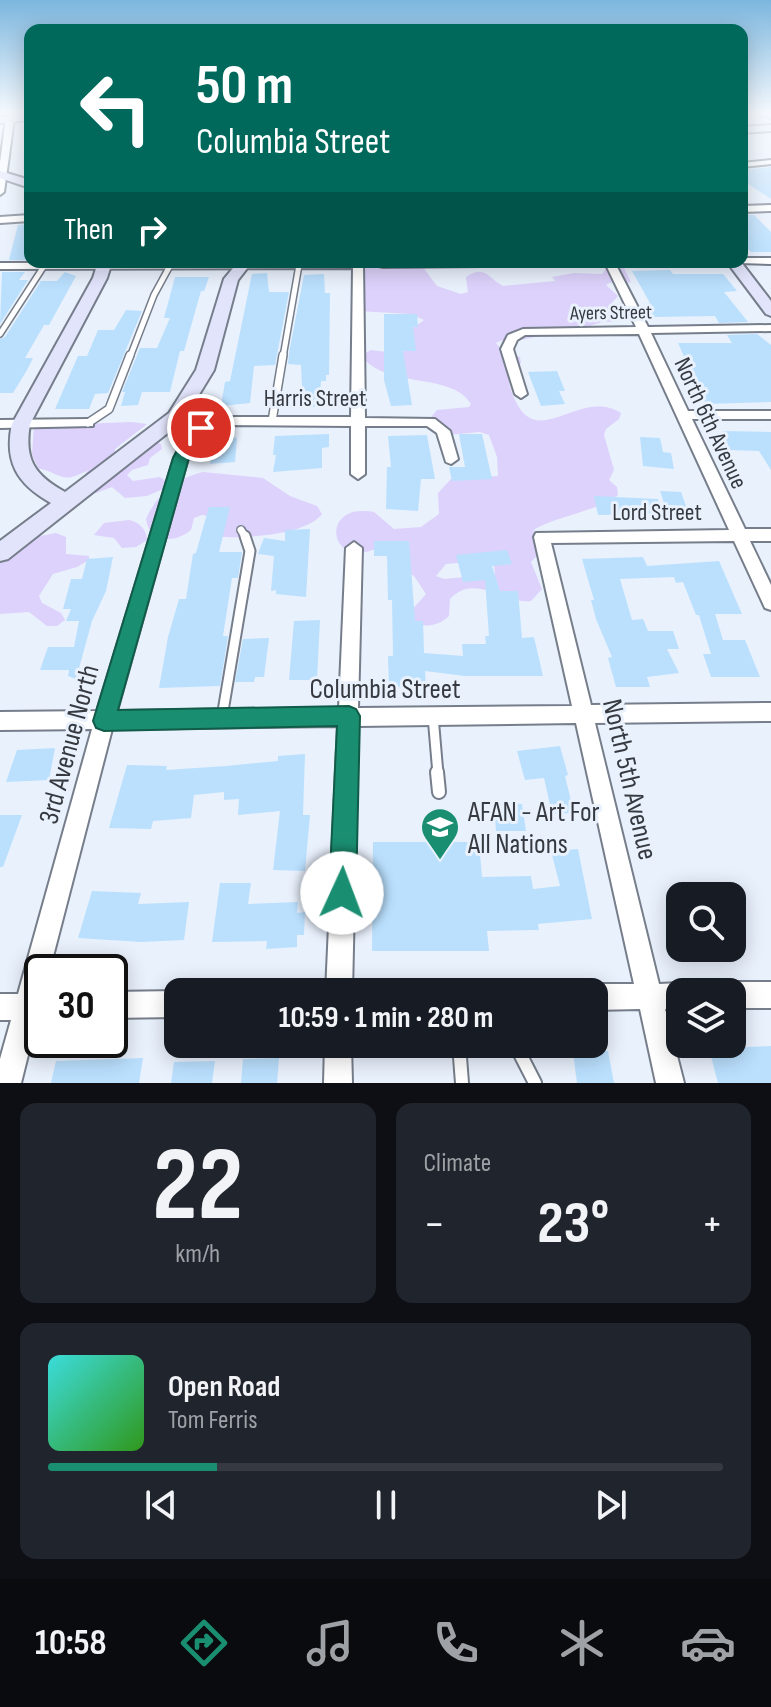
<!DOCTYPE html>
<html lang="en">
<head>
<meta charset="utf-8">
<style>
  body { margin:0; font-family:"Sofia Sans Condensed",sans-serif; background:#20242c; color:#f1f3f6; height:100vh; display:flex; flex-direction:column; font-size:30px; white-space:nowrap }
  * { box-sizing:border-box; margin:0 }
  p { font-size:26px; color:#9ea1a6 }
  .icon { flex:none; width:44px; height:44px; fill:none; stroke:currentColor; stroke-width:2; stroke-linecap:round; stroke-linejoin:round }
  .map { position:relative; height:1083px; overflow:hidden }
  .side { display:flex; flex-direction:column; gap:20px; padding:20px; background:#0d0f14; flex:1 }
  .side>* { flex:none }
  .guide { position:absolute; left:24px; top:24px; width:724px; height:244px; border-radius:16px; box-shadow:0 4px 20px #0003; background:#00695c; color:#fff; overflow:hidden }
  .controls { position:absolute; left:666px; top:882px; display:grid; gap:16px }
  .controls a { display:grid; place-items:center; width:80px; height:80px; border-radius:16px; background:#171b24; box-shadow:0 4px 20px #0003; font-size:40px }
  .speed { position:absolute; left:24px; top:954px; display:flex; gap:16px; font-size:40px; font-weight:700; text-align:center }
  .speed>* { display:grid; place-content:center; width:104px; height:104px; border-radius:50%; background:#171b24; box-shadow:0 4px 20px #0003; line-height:1 }
  .speed .limit { border:4px solid #111; border-radius:12px; background:#fff; color:#111 }
  .pin { position:absolute; display:grid; place-items:center; width:68px; height:68px; color:#fff; margin:-34px; border:4px solid #fff; border-radius:50%; box-shadow:0 2px 8px #0007 }
  .me { position:absolute; width:88px; margin:-44px; rotate:2deg; stroke-linejoin:round; filter:drop-shadow(0 0 6px #0008) }
  .turn { display:flex; align-items:center; gap:28px; height:168px; padding:0 40px; font-size:36px }
  .turn .icon { width:104px; height:104px; stroke-width:2.5 }
  .turn b { display:block; font-size:56px; line-height:68px }
  .then { display:flex; align-items:center; height:76px; padding:0 40px; background:#0003; gap:16px; font-size:30px }
  .big { font-size:60px; font-weight:700; line-height:1.1 }
  .side .tile { flex:1; display:flex; flex-direction:column; justify-content:center; gap:12px; min-width:0; padding:0 28px; border-radius:16px; background:#20242c }
  .side .dial { align-items:center; gap:0 }
  .dial b { font-size:104px; line-height:1 }
  .song { display:flex; align-items:center; gap:24px }
  .cover { width:96px; height:96px; border-radius:12px; background:linear-gradient(135deg,hsl(180 70% 55%),hsl(110 70% 35%)) }
  .played { height:8px; border-radius:4px; background:linear-gradient(90deg,#1a8e71 25%,#363941 25%) }
  .keys { display:flex; justify-content:space-around; direction:ltr }
  .heat { display:flex; justify-content:space-between; align-items:center; font-size:44px; direction:ltr }
  .side .tiles { flex:1; display:grid; gap:20px; grid-template-columns:1fr 1fr }
  .tile:last-child { grid-column:span 2 }
  .trip { position:absolute; left:164px; top:978px; width:444px; height:80px; border-radius:16px; background:#171b24; box-shadow:0 4px 20px #0003; font-weight:700; line-height:80px; text-align:center }
  .tab-bar { display:flex; height:128px; justify-content:space-around; align-items:center; background:#090b0e; color:#9ea1a6 }
  .tab-bar .icon { width:56px; height:56px }
  .tab-bar .active { color:#1a8e71 }
  .tab-bar b { font-size:36px; color:#f1f3f6 }
  .map>svg:first-child { display:block }
  .green { fill:#ddd2fb; fill-rule:evenodd }
  .building { fill:#bae0fe }
  .lines { fill:none; stroke-linecap:round; stroke-linejoin:round }
  .lane-far3-casing { stroke:#767e8b; stroke-width:8 }
  .lane-far2-casing { stroke:#767e8b; stroke-width:10 }
  .lane-far1-casing { stroke:#767e8b; stroke-width:13 }
  .lane-casing { stroke:#767e8b; stroke-width:16 }
  .street-casing { stroke:#767e8b; stroke-width:4 }
  .secondary-casing { stroke:#767e8b; stroke-width:4 }
  .highway-casing { stroke:#797fb4; stroke-width:4 }
  .lane-far3 { stroke:#fff; stroke-width:5 }
  .lane-far2 { stroke:#fff; stroke-width:7 }
  .lane-far1 { stroke:#fff; stroke-width:9 }
  .lane { stroke:#fff; stroke-width:12 }
  .street { fill:#fff; fill-rule:evenodd }
  .secondary { fill:#e2e4fb; fill-rule:evenodd }
  .highway { fill:#9da4f2; fill-rule:evenodd }
  .route { fill:#1a8e71; stroke:#115c49; stroke-width:2 }
  .labels { text-anchor:middle; stroke-width:6; stroke-linejoin:round; paint-order:stroke }
  .far-street-label { font-size:20px; fill:#363a40; stroke:#e9f1fd }
  .street-label { font-size:24px; fill:#363a40; stroke:#e9f1fd }
  .near-street-label { font-size:28px; fill:#363a40; stroke:#e9f1fd }
  .near-poi-label { font-size:28px; fill:#363a40; stroke:#e9f1fd; text-anchor:start }
</style>
</head>
<body>
<div class="map">
<svg width="771" height="1083" viewBox="0 0 771 1083">
  <rect width="100%" height="100%" fill="#e9f1fd"/>
  <g class="green">
    <path d="M390,263L422,266L437,286L461,294L468,292L466,277C485,264 488,278 503,286L555,281L552,277L574,273L602,274L607,267L623,266L631,282C623,285 613,279 606,285L618,296L609,306L621,314L623,319C615,324 608,320 599,323C576,331 550,332 526,339C515,342 506,337 496,343L501,349L520,357L521,363L509,370C507,379 511,392 515,400C538,451 580,387 621,413L619,419L606,429L604,435L614,470L609,480L617,487L618,495C606,508 555,517 535,529L533,532L545,547L531,562L542,589L531,601C506,605 475,572 450,599L449,616C438,626 427,628 412,622L410,612L426,594L414,576L398,567L378,548C336,566 325,525 348,514C356,510 366,511 374,512L394,529L421,527L439,514L438,493L451,479L498,476L497,457L489,435L480,432L447,435L433,423L432,416L437,410L469,407L471,404C452,372 390,389 363,358L364,354L371,350L401,354L405,350L410,330L424,320L410,314L358,311L363,268ZM480,561L494,565L495,574L444,579L436,576L446,564Z"/>
    <path d="M131,422L147,424L115,449V452L155,441L161,444L162,449L150,458L148,465L132,470L127,475L133,481L160,477L166,481L163,489L147,496L125,498L112,487L96,493H88L83,478L88,470C61,485 63,474 38,468L32,454L34,426Z"/>
    <path d="M203,472L263,478L290,496L317,506L322,514C306,535 248,538 222,537L214,517L202,515L194,518L191,530C176,543 149,544 146,519C156,495 177,478 203,472Z"/>
    <path d="M129,520C139,522 147,530 147,540L136,547L122,548L114,538L94,535L104,523Z"/>
    <polygon points="56,533 66,537 66,554 89,556 89,560 77,567 53,574 39,596 42,603 61,613 65,620 57,626 47,626 29,612 0,614 0,559 40,536"/>
  </g>
  <g class="building">
    <polygon points="771,167 771,199 742,180 742,170"/>
    <polygon points="742,215 754,215 771,232 771,252 751,252 742,243"/>
    <polygon points="30,224 30,260 9,260 18,225"/>
    <polygon points="670,270 673,274 723,274 737,291 724,292 748,322 719,323 715,316 654,317 646,304 650,303 632,271"/>
    <polygon points="2,272 25,272 19,280 28,280 0,324"/>
    <polygon points="65,272 76,276 49,325 44,325 25,358 33,358 27,370 13,393 0,393 0,339 5,337 41,281 57,281"/>
    <polygon points="267,273 269,292 289,292 275,365 254,366 250,403 221,406 225,382 230,381 252,274"/>
    <polygon points="324,274 325,293 330,293 329,375 326,375 326,381 321,381 319,407 303,407 301,365 288,364 289,353 304,275"/>
    <polygon points="175,277 209,277 204,291 201,291 184,351 180,351 170,392 142,392 138,405 121,406 125,392 122,392 140,348 157,348 170,318 164,318"/>
    <polygon points="126,310 142,311 108,393 95,394 89,409 55,409 78,356 87,356 98,330 114,330"/>
    <polygon points="384,314 417,314 418,327 413,327 416,351 403,351 412,405 391,406 384,380"/>
    <polygon points="757,334 771,345 771,402 705,404 678,343 732,343 727,335"/>
    <polygon points="557,371 565,391 559,391 565,404 541,406 528,372"/>
    <polygon points="722,431 771,432 771,470 759,451 730,450"/>
    <polygon points="329,434 329,447 322,448 322,468 273,472 276,455 273,455 275,436"/>
    <polygon points="459,434 482,434 492,479 452,481 449,467 465,467"/>
    <polygon points="427,435 435,479 421,479 418,511 386,509 387,467 391,467 388,436"/>
    <polygon points="216,437 237,438 235,462 210,464"/>
    <polygon points="640,437 660,438 663,452 671,453 674,469 643,466"/>
    <polygon points="660,491 681,492 687,509 666,509"/>
    <polygon points="594,496 658,499 662,514 598,515"/>
    <polygon points="209,507 230,507 219,552 242,552 238,578 232,578 223,636 228,636 220,686 159,688 168,637 179,599 186,599 193,554 196,553"/>
    <polygon points="310,529 306,597 276,594 276,590 271,591 274,556 258,554 264,538 285,541 285,530"/>
    <polygon points="374,541 409,541 415,621 423,621 424,653 463,656 462,644 486,644 485,636 489,636 485,580 463,582 456,555 507,550 512,564 492,566 500,591 518,591 522,638 534,637 543,676 465,676 425,671 426,686 389,687 388,656 393,656 392,600 388,600 387,556 374,556"/>
    <polygon points="113,557 106,591 92,621 76,679 68,676 69,670 40,670 48,647 74,647 79,621 66,621 71,609 63,609 71,579 82,579 87,559"/>
    <polygon points="643,557 647,566 719,561 742,614 715,614 723,640 745,640 760,677 711,677 703,654 711,654 699,615 696,615 683,582 676,583 674,577 620,579 632,620 643,619 648,631 673,631 679,649 667,649 679,673 647,677 650,687 616,687 608,658 612,657 596,619 591,600 594,600 582,559"/>
    <polygon points="320,620 317,680 289,680 294,621"/>
    <polygon points="269,638 264,677 255,677 254,682 235,682 243,639"/>
    <polygon points="560,746 568,775 565,776 574,813 552,814 544,778 525,780 517,751"/>
    <polygon points="55,748 49,780 6,782 17,750"/>
    <polygon points="305,754 303,815 310,815 305,871 273,870 280,811 238,815 239,799 224,800 224,792 194,795 191,818 153,821 151,829 109,828 127,765 167,766 166,770 226,766 278,761 278,756"/>
    <polygon points="494,803 522,804 526,831 496,831"/>
    <polygon points="0,815 22,815 3,867 0,867"/>
    <polygon points="373,842 479,842 482,877 531,876 533,889 560,886 551,851 578,849 592,919 538,924 539,930 487,931 489,951 372,951"/>
    <polygon points="220,883 251,883 248,904 298,902 297,913 305,912 304,935 297,935 297,947 266,949 267,941 212,942"/>
    <polygon points="92,891 141,893 138,904 189,902 184,940 141,942 78,938"/>
    <polygon points="771,1046 771,1083 718,1083 709,1049"/>
    <polygon points="608,1051 614,1083 577,1083 573,1052"/>
    <polygon points="143,1058 139,1083 51,1083 56,1061"/>
    <polygon points="279,1058 277,1083 241,1083 243,1059"/>
    <polygon points="215,1061 212,1083 171,1083 174,1062"/>
  </g>
  <g class="lines">
    <defs>
      <g id="lane-far3">
        <polyline points="0,334 44,266"/>
        <polyline points="130,357 154,295 172,262"/>
        <polyline points="283,357 299,265"/>
      </g>
      <g id="lane-far2">
        <polyline points="272,421 283,355"/>
        <polyline points="88,423 109,409 130,355"/>
        <polyline points="241,530 246,538"/>
      </g>
      <g id="lane-far1">
        <polyline points="433,716 438,774"/>
        <polyline points="222,717 250,551 245,536"/>
      </g>
      <g id="lane">
        <polyline points="437,772 439,792"/>
        <polyline points="459,1044 462,1083"/>
        <polyline points="515,1044 535,1083"/>
      </g>
      <g id="street">
        <polygon points="7,112 15,112 4,192 0,195 0,162"/>
        <polygon points="771,160 771,164 742,167 742,163"/>
        <polygon points="771,205 771,211 742,212 742,206"/>
        <polygon points="30,215 30,221 0,223 0,217"/>
        <polygon points="742,258 771,258 771,264 738,263 742,262"/>
        <path d="M363,262L365,418L435,419L450,431L458,459L451,464L446,462L437,433L427,426H365V474L358,479L351,474V426L222,425C204,431 196,441 188,458L117,711L339,708L346,548L354,542L362,548L358,708L572,706L534,537L536,533L729,530L639,334L525,335L517,340L513,349L527,394L521,398L515,394L501,349L508,335L523,329L636,327L606,265L383,267L379,266V262H645L640,265H616L648,327L771,325V331L651,333L688,411H771V419H692L745,529H771V541H750L771,585V610L765,608L734,541L551,543L591,705L771,703V721L595,723L659,984L680,983L689,987L691,992H680V1009H665L684,1083H656L640,1009L594,1010V992H583L585,988L594,984H634L576,723L358,726L352,992H326L338,726L112,729L49,972H42V1019H37L21,1083H0V1059L11,1020H0V994H18L92,729L0,730V712L97,711L174,458C185,435 197,423 222,417H351L353,268L0,269V263Z"/>
        <polygon points="88,419 93,420 93,426 0,428 0,420"/>
        <polygon points="732,982 771,982 771,1008 732,1008 732,992 721,992 723,986"/>
        <polygon points="178,991 178,1017 110,1018 110,992"/>
        <polygon points="325,1044 351,1044 352,1083 324,1083"/>
      </g>
      <g id="secondary">
        <polygon points="30,114 30,120 0,123 0,117"/>
        <polygon points="771,125 771,131 742,133 742,127"/>
        <polygon points="0,171 30,180 30,188 0,178"/>
        <path d="M98,262H112L107,278L30,424C24,459 34,475 65,492L169,413L196,370L224,279L238,262H252L238,280L214,370L183,421L8,559L0,561V541L51,503C17,484 4,462 12,424L93,278Z"/>
        <polygon points="727,262 741,262 771,301 771,316 766,314"/>
      </g>
      <polygon id="highway" points="757,112 771,112 771,118 759,115"/>
    </defs>
    <use href="#lane-far3" class="lane-far3-casing"/>
    <use href="#lane-far2" class="lane-far2-casing"/>
    <use href="#lane-far1" class="lane-far1-casing"/>
    <use href="#lane" class="lane-casing"/>
    <use href="#street" class="street-casing"/>
    <use href="#secondary" class="secondary-casing"/>
    <use href="#highway" class="highway-casing"/>
    <use href="#lane-far3" class="lane-far3"/>
    <use href="#lane-far2" class="lane-far2"/>
    <use href="#lane-far1" class="lane-far1"/>
    <use href="#lane" class="lane"/>
    <use href="#street" class="street"/>
    <use href="#secondary" class="secondary"/>
    <use href="#highway" class="highway"/>
  </g>
  <linearGradient id="sky" x2="0" y2="1"><stop stop-color="#7cb6de"/><stop offset="0.43" stop-color="#f5f9fe"/><stop offset="1" stop-color="#f5f9fe" stop-opacity="0"/></linearGradient>
  <rect width="771" height="263" fill="url(#sky)"/>
  <polygon class="route" points="201,423 209,428 199,438 189,458 118,710 349,706 356,709 360,716 356,893 352,903 342,907 333,903 329,893 337,726 104,731 96,728 93,721 173,458 187,432"/>
  <defs>
    <symbol id="school-pin" viewBox="-11 -11 22 30"><path d="M0 17L-7.5 6A9.5 9.5 0 1 1 7.5 6Z" fill="#1a8e71" stroke="#e9f1fd"/><path d="M0-5L7-2L0 1L-7-2ZM-4 1L0 2.5L4 1V4Q0 6-4 4Z" fill="#fff"/></symbol>
  </defs>
  <g fill-rule="evenodd">
    <use href="#school-pin" x="418" y="805" width="44" height="60"/>
  </g>
  <g class="labels">
    <g class="far-street-label">
      <text transform="translate(611 312) rotate(-1)" y="7">Ayers Street</text>
    </g>
    <g class="street-label">
      <text x="315" y="406">Harris Street</text>
      <text transform="translate(711 423) rotate(65)" y="8">North 6th Avenue</text>
      <text x="657" y="520">Lord Street</text>
    </g>
    <g class="near-street-label">
      <text x="385" y="698">Columbia Street</text>
      <text transform="translate(68 744) rotate(-75)" y="10">3rd Avenue North</text>
      <text transform="translate(631 779) rotate(77)" y="10">North 5th Avenue</text>
    </g>
    <g class="near-poi-label">
      <text x="468" y="821">AFAN - Art For<tspan x="468" dy="32">All Nations</tspan></text>
    </g>
  </g>
</svg>
<div class="controls">
<a><svg class="icon" aria-label="search" viewBox="0 0 24 24"><circle cx="10" cy="10" r="6"/><path d="M15 15l6 6"/></svg></a>
<a><svg class="icon" aria-label="layers" viewBox="0 0 24 24"><path d="M12 4l9 5-9 5-9-5zM3 14l9 5 9-5"/></svg></a>
</div>
<div class="speed"><div class="limit">30</div></div>
<div class="pin" style="left:201px;top:428px;background:#d93025"><svg class="icon" aria-label="arrive" viewBox="0 0 24 24"><path d="M6 21V4h12l-3 4 3 4H6"/></svg></div>
<svg class="me" style="left:342px;top:893px" viewBox="-20 -20 40 40"><circle r="19" fill="#fff"/><path d="M0-13L10 11 0 6-10 11z" fill="#1a8e71"/></svg>
<div class="trip">10:59 · 1 min · 280 m</div>
<div class="guide">
<div class="turn"><svg class="icon" aria-label="left" viewBox="0 0 24 24"><path d="M17 20v-9H6M10 6l-5 5 5 5"/></svg><div><b>50 m</b>Columbia Street</div></div>
<div class="then">Then<svg class="icon" aria-label="right" viewBox="0 0 24 24"><path d="M7 20v-9h11M14 6l5 5-5 5"/></svg></div>
</div>
</div>
<section class="side">
<div class="tiles">
<div class="tile dial"><b>22</b><p>km/h</p></div>
<div class="tile"><p>Climate</p>
<div class="heat"><a>−</a><b class="big">23°</b><a>+</a></div>
</div>
<div class="tile">
<div class="song"><i class="cover"></i><div><b>Open Road</b><p>Tom Ferris</p></div></div>
<div class="played"></div>
<div class="keys"><svg class="icon" aria-label="previous" viewBox="0 0 24 24"><path d="M18 5L8 12l10 7zM5 5v14"/></svg><svg class="icon" aria-label="pause" viewBox="0 0 24 24"><path d="M8 5v14M16 5v14"/></svg><svg class="icon" aria-label="next" viewBox="0 0 24 24"><path d="M6 5l10 7-10 7zM19 5v14"/></svg></div>
</div>
</div>
</section>
<nav class="tab-bar">
<b>10:58</b>
<svg class="icon active" aria-label="directions" viewBox="0 0 24 24"><path d="M12 3l9 9-9 9-9-9zM9 14v-3h6M13 9l2 2-2 2"/></svg>
<svg class="icon" aria-label="music" viewBox="0 0 24 24"><path d="M9 18V5l10-2v13"/><circle cx="6" cy="18" r="3"/><circle cx="16" cy="16" r="3"/></svg>
<svg class="icon" aria-label="phone" viewBox="0 0 24 24"><path d="M5 4h4l2 5-3 2q2 4 5 5l2-3 5 2v4C11 20 4 13 5 4z"/></svg>
<svg class="icon" aria-label="climate" viewBox="0 0 24 24"><path d="M12 3v18M4 7l16 10M4 17L20 7"/></svg>
<svg class="icon" aria-label="car" viewBox="0 0 24 24"><path d="M5 17H2v-5l4-1 3-4h7l3 4 3 1v5h-3M9 17h6M6 11h13"/><circle cx="7" cy="17" r="2"/><circle cx="17" cy="17" r="2"/></svg>
</nav>
</body>
</html>
